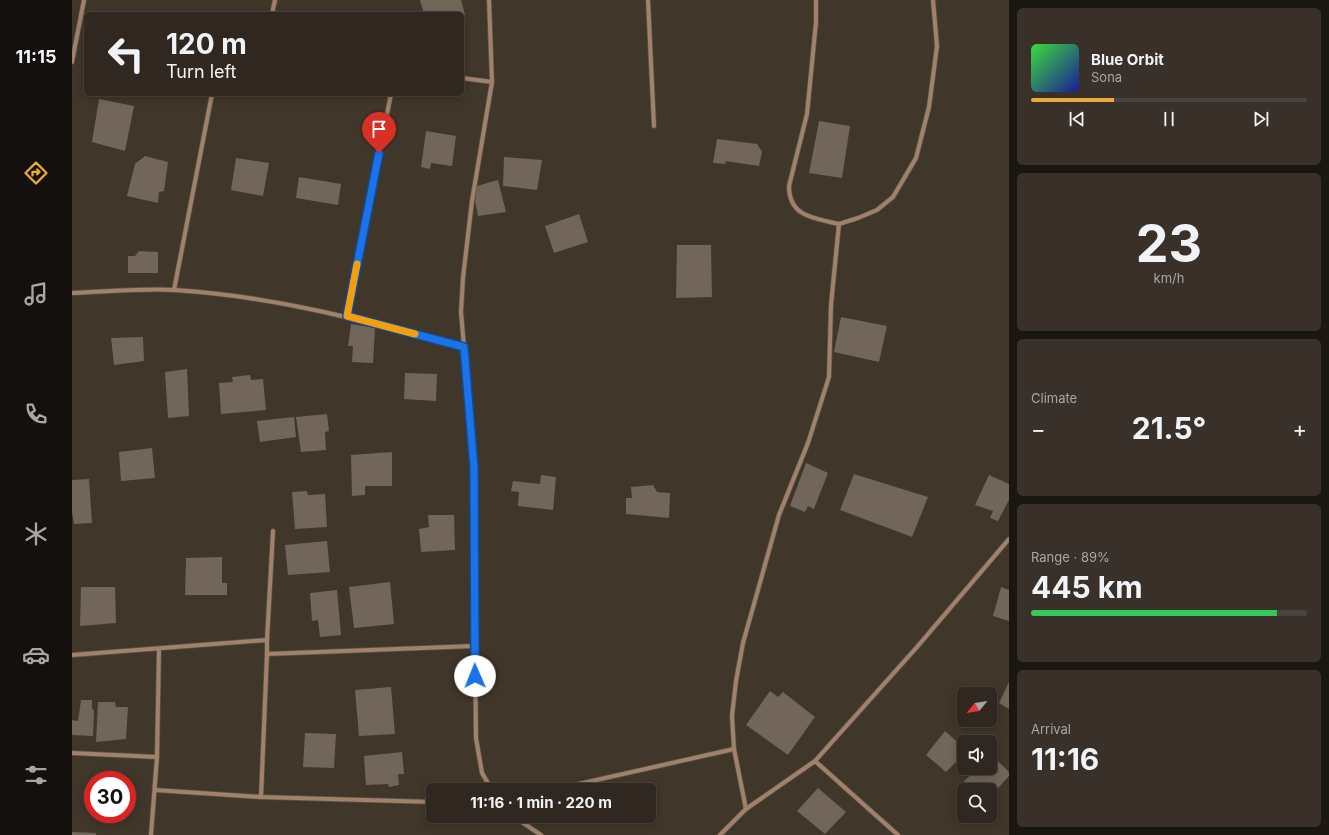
<!DOCTYPE html>
<html lang="en">
<head>
<meta charset="utf-8">
<style>
  body { margin:0; font-family:Inter,sans-serif; background:#383029; color:#f1f3f6; height:100vh; display:flex; flex-direction:column; font-size:15px; white-space:nowrap }
  * { box-sizing:border-box; margin:0 }
  p { font-size:13px; color:#a8a6a5 }
  .icon { flex:none; width:22px; height:22px; fill:none; stroke:currentColor; stroke-width:2; stroke-linecap:round; stroke-linejoin:round }
  .map { position:relative; flex:1; overflow:hidden }
  .side { display:flex; flex-direction:column; gap:8px; padding:8px; background:#1a1612; width:320px }
  .side>* { flex:none }
  .banner { position:absolute; left:12px; top:12px; width:380px; height:84px; border-radius:6px; box-shadow:0 2px 10px #0003,0 0 0 1px #4b443e; background:#302820; color:#f1f3f6; overflow:hidden }
  .needle { width:26px; rotate:240deg }
  .controls { position:absolute; left:885px; top:687px; display:grid; gap:8px }
  .controls a { display:grid; place-items:center; width:40px; height:40px; border-radius:6px; background:#302820; box-shadow:0 2px 10px #0003,0 0 0 1px #4b443e; font-size:20px }
  .speed { position:absolute; left:12px; top:771px; display:flex; gap:8px; font-size:20px; font-weight:700; text-align:center }
  .speed>* { display:grid; place-content:center; width:52px; height:52px; border-radius:50%; background:#302820; box-shadow:0 2px 10px #0003,0 0 0 1px #4b443e; line-height:1 }
  .speed .limit { border:6px solid #d22; background:#fff; color:#111 }
  .pin { position:absolute; display:grid; place-items:center; width:34px; height:34px; color:#fff; margin:-41px -17px; border-radius:50% 50% 50% 0; rotate:-45deg; box-shadow:0 0 4px #0007 }
  .pin .icon { rotate:45deg }
  .me { position:absolute; width:44px; margin:-22px; rotate:359deg; stroke-linejoin:round; filter:drop-shadow(0 0 3px #0008) }
  .turn { display:flex; align-items:center; gap:14px; height:84px; padding:0 16px; font-size:18px }
  .turn .icon { width:52px; height:52px; stroke-width:2.5 }
  .turn b { display:block; font-size:28px; line-height:34px }
  .big { font-size:30px; font-weight:700; line-height:1.1 }
  .side .tile { flex:1; display:flex; flex-direction:column; justify-content:center; gap:6px; min-width:0; padding:0 14px; border-radius:6px; background:#383029 }
  .side .dial { align-items:center; gap:0 }
  .dial b { font-size:52px; line-height:1 }
  .song { display:flex; align-items:center; gap:12px }
  .cover { width:48px; height:48px; border-radius:6px; background:linear-gradient(135deg,hsl(120 70% 55%),hsl(240 70% 35%)) }
  .played { height:4px; border-radius:2px; background:linear-gradient(90deg,#eba93a 30%,#4b443e 30%) }
  .keys { display:flex; justify-content:space-around; direction:ltr }
  .heat { display:flex; justify-content:space-between; align-items:center; font-size:22px; direction:ltr }
  .charge { height:6px; border-radius:3px; background:linear-gradient(90deg,#34c759 89%,#4b443e 0) }
  .trip { position:absolute; left:354px; top:783px; width:230px; height:40px; border-radius:6px; background:#302820; box-shadow:0 2px 10px #0003,0 0 0 1px #4b443e; font-weight:700; line-height:40px; text-align:center }
  main { display:flex; flex:1; min-height:0 }
  .tab-bar { display:flex; flex-direction:column; width:72px; justify-content:space-around; align-items:center; background:#13100d; color:#a8a6a5 }
  .tab-bar .icon { width:28px; height:28px }
  .tab-bar .on { color:#eba93a }
  .tab-bar b { font-size:18px; color:#f1f3f6 }
  .map>svg:first-child { display:block }
  .building { fill:#716659 }
  .lines { fill:none; stroke-linecap:round; stroke-linejoin:round }
  .minor-casing { stroke:#5c5247; stroke-width:5.5 }
  .minor { stroke:#9f816c; stroke-width:4 }
  .route-casing { stroke:#114b97; stroke-width:10 }
  .route { stroke:#1a73e8; stroke-width:7 }
  .slow { stroke:#f59e0b; stroke-width:7 }
</style>
</head>
<body>
<main>
<nav class="tab-bar">
<b>11:15</b>
<svg class="icon on" aria-label="directions" viewBox="0 0 24 24"><path d="M12 3l9 9-9 9-9-9zM9 14v-3h6M13 9l2 2-2 2"/></svg>
<svg class="icon" aria-label="music" viewBox="0 0 24 24"><path d="M9 18V5l10-2v13"/><circle cx="6" cy="18" r="3"/><circle cx="16" cy="16" r="3"/></svg>
<svg class="icon" aria-label="phone" viewBox="0 0 24 24"><path d="M5 4h4l2 5-3 2q2 4 5 5l2-3 5 2v4C11 20 4 13 5 4z"/></svg>
<svg class="icon" aria-label="climate" viewBox="0 0 24 24"><path d="M12 3v18M4 7l16 10M4 17L20 7"/></svg>
<svg class="icon" aria-label="car" viewBox="0 0 24 24"><path d="M5 17H2v-5l4-1 3-4h7l3 4 3 1v5h-3M9 17h6M6 11h13"/><circle cx="7" cy="17" r="2"/><circle cx="17" cy="17" r="2"/></svg>
<svg class="icon" aria-label="filters" viewBox="0 0 24 24"><path d="M4 7h16M4 17h16"/><circle cx="9" cy="7" r="2"/><circle cx="15" cy="17" r="2"/></svg>
</nav>
<div class="map">
<svg width="937" height="835" viewBox="0 0 937 835">
  <rect width="100%" height="100%" fill="#40362a"/>
  <g class="building">
    <polygon points="348,0 389,0 393,15 352,14"/>
    <polygon points="27,99 62,106 53,151 20,142"/>
    <polygon points="747,121 778,126 770,178 737,173"/>
    <polygon points="354,131 384,136 380,166 359,163 358,169 349,167"/>
    <polygon points="645,139 685,144 690,152 687,166 653,161 654,164 641,163"/>
    <polygon points="73,156 96,162 92,191 87,192 86,203 55,196 63,164"/>
    <polygon points="432,157 470,160 465,190 431,186"/>
    <polygon points="164,158 197,163 191,196 159,190"/>
    <polygon points="227,177 269,184 266,205 224,198"/>
    <polygon points="426,180 434,212 406,216 403,201 405,186"/>
    <polygon points="507,214 516,242 482,253 473,226"/>
    <polygon points="605,245 639,245 640,297 604,298"/>
    <polygon points="67,251 86,252 86,273 56,273 56,256 63,256"/>
    <polygon points="769,317 815,326 807,362 762,352"/>
    <polygon points="279,324 303,328 301,363 280,362 281,346 276,346"/>
    <polygon points="71,337 72,361 42,365 39,338"/>
    <polygon points="115,369 117,416 96,418 93,372"/>
    <polygon points="333,373 365,374 364,401 332,399"/>
    <polygon points="178,375 179,380 191,379 194,410 149,414 147,383 161,382 160,377"/>
    <polygon points="255,414 257,431 253,432 254,450 229,452 224,417"/>
    <polygon points="222,417 224,437 188,442 185,421"/>
    <polygon points="80,448 83,478 49,481 47,452"/>
    <polygon points="320,452 320,486 293,486 293,495 280,496 279,455"/>
    <polygon points="734,463 756,473 742,509 736,506 733,512 718,506"/>
    <polygon points="782,474 856,497 840,537 768,510"/>
    <polygon points="469,475 484,477 481,510 446,506 447,492 439,491 441,481 468,484"/>
    <polygon points="917,475 937,484 937,500 926,521 918,518 921,511 903,505"/>
    <polygon points="17,479 20,523 2,524 0,512 0,480"/>
    <polygon points="581,485 585,492 598,493 597,518 554,514 554,498 560,498 559,487"/>
    <polygon points="235,491 236,495 253,494 255,527 223,529 220,492"/>
    <polygon points="356,515 382,515 383,550 349,552 347,529 357,527"/>
    <polygon points="255,541 258,572 216,575 213,545"/>
    <polygon points="150,557 150,583 155,583 155,595 113,595 114,558"/>
    <polygon points="318,582 322,624 282,628 277,587"/>
    <polygon points="9,587 43,587 44,623 8,626"/>
    <polygon points="929,587 937,590 937,621 921,616"/>
    <polygon points="265,590 269,635 248,637 246,620 240,621 238,593"/>
    <polygon points="937,682 937,709 927,703"/>
    <polygon points="319,687 323,734 287,736 283,690"/>
    <polygon points="698,691 706,697 711,692 743,717 716,755 674,725"/>
    <polygon points="9,700 20,700 20,708 22,711 21,736 0,735 0,720 6,721"/>
    <polygon points="26,702 43,702 44,707 56,707 54,739 24,742"/>
    <polygon points="873,731 892,748 892,754 874,772 854,755"/>
    <polygon points="233,733 264,734 262,768 231,767"/>
    <polygon points="330,752 332,774 326,774 327,785 317,787 316,784 294,785 292,756"/>
    <polygon points="927,762 937,772 937,776 918,797 918,790 902,790 892,781 906,768 918,768 918,763 921,765"/>
    <polygon points="746,788 774,812 753,834 725,811"/>
    <polygon points="0,832 24,833 24,835 0,835"/>
  </g>
  <g class="lines">
    <defs>
      <g id="minor">
        <polyline points="576,0 582,126"/>
        <path d="M744,0V22L735,114L717,186C717,217 742,218 767,224"/>
        <polyline points="200,14 203,0"/>
        <polyline points="0,62 12,0"/>
        <polyline points="390,78 420,82"/>
        <polyline points="102,290 140,94"/>
        <path d="M0,293C34,292 69,288 103,290C202,296 297,322 392,347L401,454L404,738L410,773L420,790"/>
        <polyline points="275,316 319,94"/>
        <polyline points="392,347 389,312 391,278 400,201 420,82 417,0"/>
        <polyline points="195,640 201,531"/>
        <polyline points="195,654 189,797 361,802"/>
        <polyline points="0,655 195,640 195,654 402,646"/>
        <polyline points="0,753 85,757"/>
        <polyline points="743,761 826,835"/>
        <polyline points="83,790 189,797"/>
        <polyline points="480,790 662,749"/>
        <polyline points="674,809 662,749 660,716 664,681 671,643 707,515 736,443 757,377 759,305 767,224 786,218 805,210 821,197 844,158 857,107 865,46 861,0"/>
        <polyline points="441,816 469,835"/>
        <polyline points="79,835 85,757 87,649"/>
        <polyline points="648,835 674,809 743,761 845,647 937,539"/>
      </g>
    </defs>
    <use href="#minor" class="minor-casing"/>
    <use href="#minor" class="minor"/>
  </g>
  <g class="lines">
    <defs>
      <polyline id="route" points="307,153 275,316 392,347 402,468 403,676"/>
    </defs>
    <use href="#route" class="route-casing"/>
    <use href="#route" class="route"/>
    <polyline class="slow" points="285,264 275,316 343,334"/>
  </g>
</svg>
<div class="controls">
<a><svg class="needle" viewBox="-14 -14 28 28"><path d="M0-13l5 13h-10z" fill="#e53935"/><path d="M0 13l5-13h-10z" fill="#a8a6a5"/></svg></a>
<a><svg class="icon" aria-label="sound" viewBox="0 0 24 24"><path d="M4 9h4l5-4v14l-5-4H4zM17 9q2 3 0 6"/></svg></a>
<a><svg class="icon" aria-label="search" viewBox="0 0 24 24"><circle cx="10" cy="10" r="6"/><path d="M15 15l6 6"/></svg></a>
</div>
<div class="speed"><div class="limit">30</div></div>
<div class="pin" style="left:307px;top:153px;background:#d93025"><svg class="icon" aria-label="arrive" viewBox="0 0 24 24"><path d="M6 21V4h12l-3 4 3 4H6"/></svg></div>
<svg class="me" style="left:403px;top:676px" viewBox="-20 -20 40 40"><circle r="19" fill="#fff"/><path d="M0-13L10 11 0 6-10 11z" fill="#1a73e8"/></svg>
<div class="trip">11:16 · 1 min · 220 m</div>
<div class="banner">
<div class="turn"><svg class="icon" aria-label="left" viewBox="0 0 24 24"><path d="M17 20v-9H6M10 6l-5 5 5 5"/></svg><div><b>120 m</b>Turn left</div></div>
</div>
</div>
<section class="side">
<div class="tile">
<div class="song"><i class="cover"></i><div><b>Blue Orbit</b><p>Sona</p></div></div>
<div class="played"></div>
<div class="keys"><svg class="icon" aria-label="previous" viewBox="0 0 24 24"><path d="M18 5L8 12l10 7zM5 5v14"/></svg><svg class="icon" aria-label="pause" viewBox="0 0 24 24"><path d="M8 5v14M16 5v14"/></svg><svg class="icon" aria-label="next" viewBox="0 0 24 24"><path d="M6 5l10 7-10 7zM19 5v14"/></svg></div>
</div>
<div class="tile dial"><b>23</b><p>km/h</p></div>
<div class="tile"><p>Climate</p>
<div class="heat"><a>−</a><b class="big">21.5°</b><a>+</a></div>
</div>
<div class="tile"><p>Range · 89%</p><b class="big">445 km</b><div class="charge"></div></div>
<div class="tile"><p>Arrival</p><b class="big">11:16</b></div>
</section>
</main>
</body>
</html>
